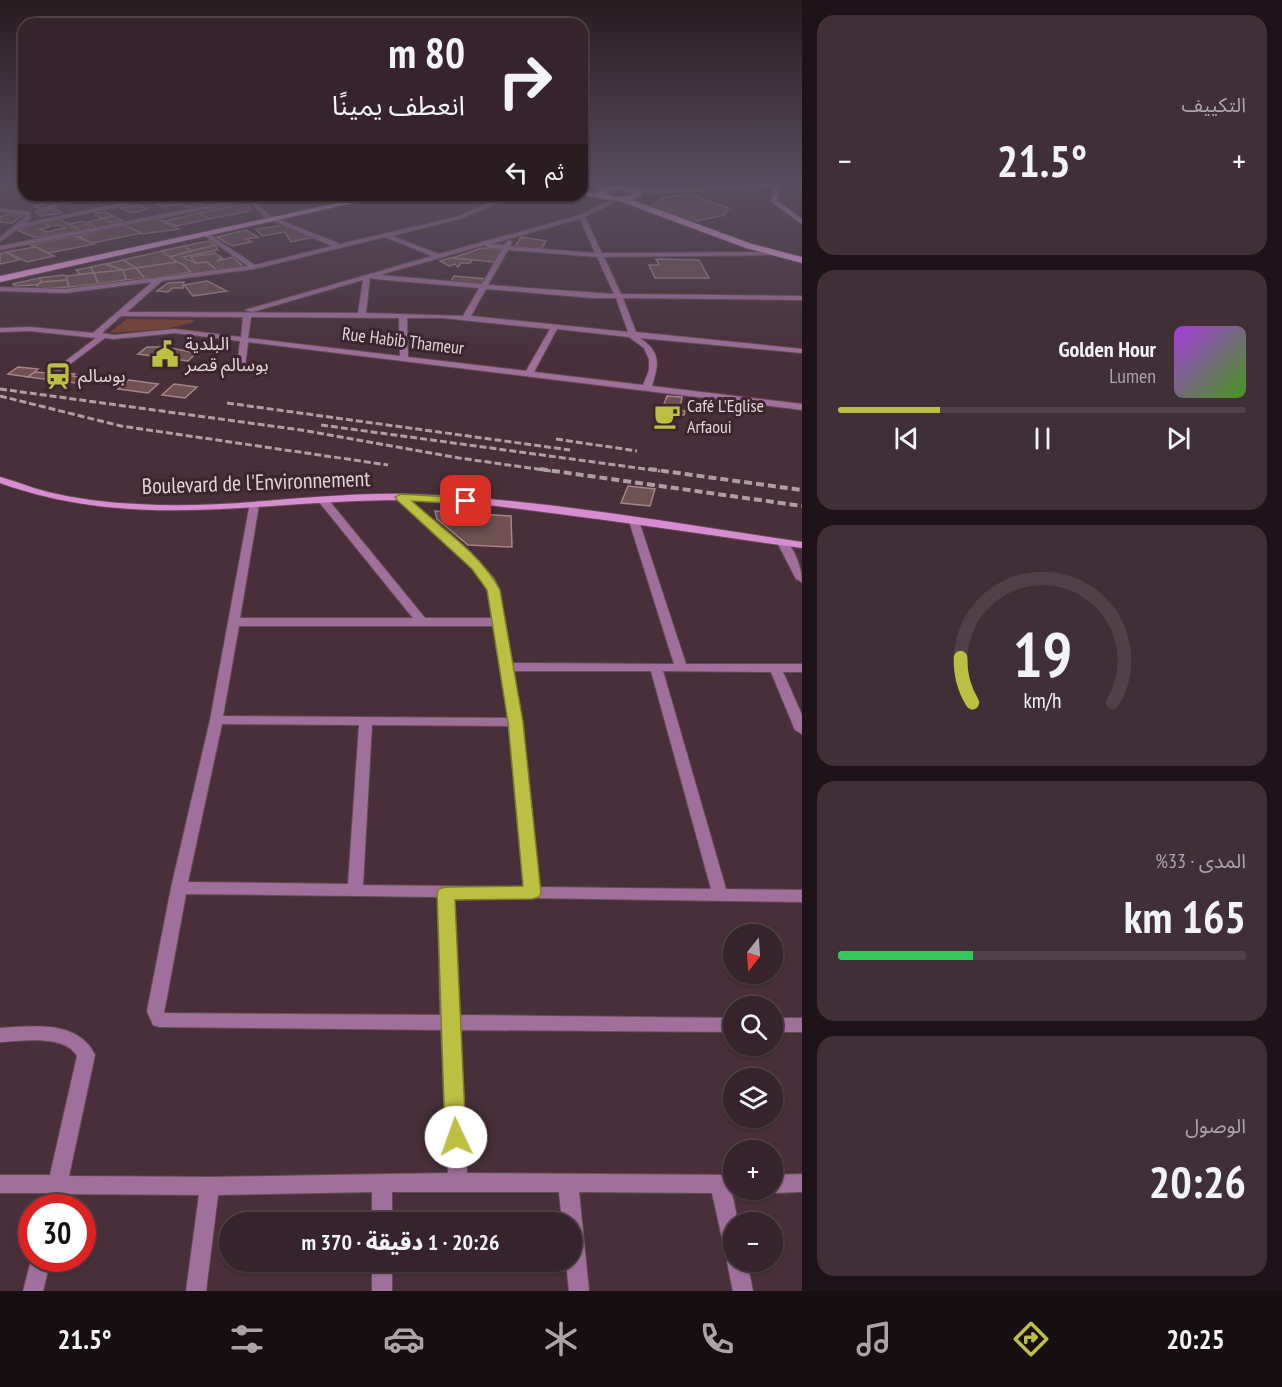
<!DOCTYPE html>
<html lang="ar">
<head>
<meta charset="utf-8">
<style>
  body { margin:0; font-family:"PT Sans Narrow","Noto Sans Arabic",sans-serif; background:#412f37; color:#f1f3f6; direction:rtl; height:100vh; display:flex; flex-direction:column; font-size:22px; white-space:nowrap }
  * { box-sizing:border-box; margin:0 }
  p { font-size:20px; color:#aaa4a9 }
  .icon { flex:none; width:33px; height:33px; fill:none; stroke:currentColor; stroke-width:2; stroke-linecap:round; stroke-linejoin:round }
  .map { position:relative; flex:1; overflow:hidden; direction:ltr }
  .details { display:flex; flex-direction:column; gap:15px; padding:15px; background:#1e1318; width:480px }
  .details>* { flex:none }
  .top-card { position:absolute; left:18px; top:18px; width:570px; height:183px; border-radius:18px; box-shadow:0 2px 4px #0004,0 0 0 2px #504047; direction:rtl; background:#36232b; color:#f1f3f6; overflow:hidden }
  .needle { width:39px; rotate:197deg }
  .controls { position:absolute; left:723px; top:924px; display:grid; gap:12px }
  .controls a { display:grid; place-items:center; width:60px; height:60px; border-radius:50%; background:#36232b; box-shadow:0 2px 4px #0004,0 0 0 2px #504047; font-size:30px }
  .speed { position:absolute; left:18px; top:1194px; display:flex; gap:12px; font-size:30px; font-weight:700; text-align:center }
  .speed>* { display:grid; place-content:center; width:78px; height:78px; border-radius:50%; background:#36232b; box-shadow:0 2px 4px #0004,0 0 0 2px #504047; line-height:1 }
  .speed .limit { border:9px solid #d22; background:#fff; color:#111 }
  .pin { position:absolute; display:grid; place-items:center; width:51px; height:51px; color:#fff; margin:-26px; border-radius:12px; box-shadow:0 3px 9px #0006 }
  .me { position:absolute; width:66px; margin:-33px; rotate:357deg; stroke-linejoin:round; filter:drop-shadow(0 0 4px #0008) }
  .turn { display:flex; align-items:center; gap:21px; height:126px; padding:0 24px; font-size:27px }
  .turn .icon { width:78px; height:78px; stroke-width:2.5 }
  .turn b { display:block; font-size:42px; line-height:51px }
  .then { display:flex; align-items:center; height:57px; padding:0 24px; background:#0003; gap:12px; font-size:22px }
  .big { font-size:45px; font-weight:800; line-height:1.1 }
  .details .tile { flex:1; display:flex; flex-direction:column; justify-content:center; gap:9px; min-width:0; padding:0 21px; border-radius:18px; background:#412f37 }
  .details .dial { align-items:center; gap:0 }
  .dial svg { height:156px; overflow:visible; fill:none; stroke:#504047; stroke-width:7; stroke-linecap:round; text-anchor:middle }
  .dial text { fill:#f1f3f6; stroke:none }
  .song { display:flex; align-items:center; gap:18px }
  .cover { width:72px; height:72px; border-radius:9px; background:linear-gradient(135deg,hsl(280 70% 55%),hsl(100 70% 35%)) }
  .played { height:6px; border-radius:3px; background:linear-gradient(90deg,#bdbf43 25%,#504047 25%) }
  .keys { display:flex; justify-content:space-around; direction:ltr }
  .heat { display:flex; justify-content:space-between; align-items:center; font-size:33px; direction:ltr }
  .charge { height:9px; border-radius:4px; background:linear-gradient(90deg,#34c759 33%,#504047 0) }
  .trip { position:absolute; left:219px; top:1212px; width:363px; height:60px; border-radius:30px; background:#36232b; box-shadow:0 2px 4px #0004,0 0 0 2px #504047; font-weight:800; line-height:60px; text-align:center; direction:rtl }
  .tabs { display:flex; height:96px; justify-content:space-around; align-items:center; background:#160e11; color:#aaa4a9 }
  .tabs .icon { width:42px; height:42px }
  .tabs .on { color:#bdbf43 }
  .tabs b { font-size:27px; color:#f1f3f6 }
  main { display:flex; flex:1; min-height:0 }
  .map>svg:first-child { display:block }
  .green { fill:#794330 }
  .building { fill:#6f5152; stroke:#a58586; stroke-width:1.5 }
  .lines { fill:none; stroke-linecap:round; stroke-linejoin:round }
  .street-casing { stroke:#644c56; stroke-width:2 }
  .secondary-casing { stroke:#644c56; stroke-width:2 }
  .primary-casing { stroke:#644c56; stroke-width:2 }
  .street { fill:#9f709b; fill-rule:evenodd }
  .secondary { fill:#d88dd3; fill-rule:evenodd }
  .primary { fill:#fbadf4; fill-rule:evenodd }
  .rail-far1 { stroke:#b19da5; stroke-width:3; stroke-dasharray:7 3; stroke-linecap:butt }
  .rail { stroke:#b19da5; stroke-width:4; stroke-dasharray:8 4; stroke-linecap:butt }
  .route { fill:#bdbf43; stroke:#7b7c2c; stroke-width:1.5 }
  .labels { text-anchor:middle; stroke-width:6; stroke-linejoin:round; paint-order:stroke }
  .far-street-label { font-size:18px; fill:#e3d2d9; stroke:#3d252f }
  .far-poi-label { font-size:18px; fill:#e3d2d9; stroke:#3d252f; text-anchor:start }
  .street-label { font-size:22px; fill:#e3d2d9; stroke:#3d252f }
</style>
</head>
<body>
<main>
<section class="details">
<div class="tile"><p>التكييف</p>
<div class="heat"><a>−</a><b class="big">21.5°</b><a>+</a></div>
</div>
<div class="tile">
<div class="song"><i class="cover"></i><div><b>Golden Hour</b><p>Lumen</p></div></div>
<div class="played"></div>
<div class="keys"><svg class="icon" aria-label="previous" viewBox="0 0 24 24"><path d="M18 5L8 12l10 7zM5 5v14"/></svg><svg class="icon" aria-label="pause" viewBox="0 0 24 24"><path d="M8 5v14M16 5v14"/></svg><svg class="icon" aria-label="next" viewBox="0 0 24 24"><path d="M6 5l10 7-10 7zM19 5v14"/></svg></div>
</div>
<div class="tile dial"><svg viewBox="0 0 100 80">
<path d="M14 69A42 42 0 1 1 86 69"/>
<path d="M14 69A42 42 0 0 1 8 46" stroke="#bdbf43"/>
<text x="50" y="56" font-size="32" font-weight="700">19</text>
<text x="50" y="72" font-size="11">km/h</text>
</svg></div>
<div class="tile"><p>المدى · 33%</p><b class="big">165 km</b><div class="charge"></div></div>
<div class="tile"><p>الوصول</p><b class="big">20:26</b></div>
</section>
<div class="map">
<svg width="802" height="1291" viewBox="0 0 802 1291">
  <rect width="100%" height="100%" fill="#482f39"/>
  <g class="green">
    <polygon points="0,183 24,183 24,195 53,195 45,198 0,198"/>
    <polygon points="127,319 193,320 195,322 165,329 109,333"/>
  </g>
  <g class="building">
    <polygon points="86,195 92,198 60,204 53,201"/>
    <polygon points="127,195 141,198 119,202 108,198"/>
    <polygon points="205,195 221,202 206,206 181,196"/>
    <polygon points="416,195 434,195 437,196 420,202 410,196"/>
    <polygon points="691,195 729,208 724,215 693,222 649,207 667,196"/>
    <polygon points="181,196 206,206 189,208 168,199"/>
    <polygon points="168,199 179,204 162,207 152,201"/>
    <polygon points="52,201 57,206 41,209 34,206"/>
    <polygon points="247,203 251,209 249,211 209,219 199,213"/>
    <polygon points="139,205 147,209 132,213 121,208"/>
    <polygon points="53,208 62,213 41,216 36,212"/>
    <polygon points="105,212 125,222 108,222 102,219 112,217 100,218 94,213"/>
    <polygon points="199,213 209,219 176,226 165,221"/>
    <polygon points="7,214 23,215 12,223 0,222 0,217"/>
    <polygon points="59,219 80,230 36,238 17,230 44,222 49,227 40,229 47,232 65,228 59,225 49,226 45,222"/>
    <polygon points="102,219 113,224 96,227 87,222"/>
    <polygon points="158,219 179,229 141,234 124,225"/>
    <polygon points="83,221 92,228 80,230 69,224"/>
    <polygon points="124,225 141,233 92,243 78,236"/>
    <polygon points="286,225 313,237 291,242 285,232 262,236 256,229"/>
    <polygon points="246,230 258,237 246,239 252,242 232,246 217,237"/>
    <polygon points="75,236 94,244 49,253 31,245"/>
    <polygon points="521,237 546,241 542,248 514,248"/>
    <polygon points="209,241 215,245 191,251 184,246"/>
    <polygon points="215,245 218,250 183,257 195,263 207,262 217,270 192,273 169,257"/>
    <polygon points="184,246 191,251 169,257 162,251"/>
    <polygon points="35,247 54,256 27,262 6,252"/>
    <polygon points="482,248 503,250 495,262 452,258"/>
    <polygon points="162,251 177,262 136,268 123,260"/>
    <polygon points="6,252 19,260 0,264 0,254"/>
    <polygon points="215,253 222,258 217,261 233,257 244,267 217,270 207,262 197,263 190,257"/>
    <polygon points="450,258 472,260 470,263 461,263 458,267 455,264 449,266 440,261"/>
    <polygon points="656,259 699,260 709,278 655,278 649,265 659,265"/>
    <polygon points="123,260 136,268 123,270 106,264"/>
    <polygon points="177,262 184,265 191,272 145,279 136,268"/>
    <polygon points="104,264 123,270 94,273 91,267"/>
    <polygon points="91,267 93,273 79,274 76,270"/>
    <polygon points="136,268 145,279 126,280 123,270"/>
    <polygon points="123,270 126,280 98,284 94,273"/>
    <polygon points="94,273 98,284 69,287 66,276"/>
    <polygon points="63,275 66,276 67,280 42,282 39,278"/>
    <polygon points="454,276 486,279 483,284 450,282"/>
    <polygon points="39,278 42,282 37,285 14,286 13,284"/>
    <polygon points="67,280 69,287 37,289 37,285 42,282"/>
    <polygon points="207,281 227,291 193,296 184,285"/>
    <polygon points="184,282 183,288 173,288 168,292 157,291 168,283"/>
    <polygon points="147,347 166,347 196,353 188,361 138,354"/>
    <polygon points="18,367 38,369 28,377 8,374"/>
    <polygon points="50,371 75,374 73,376 83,378 76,383 28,377 35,372 47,373"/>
    <polygon points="129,380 158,384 148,393 118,389"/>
    <polygon points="174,384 197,387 185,398 162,395"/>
    <polygon points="667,396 682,397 680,410 685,411 684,415 677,415 672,419 663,418 661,412"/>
    <polygon points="628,486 655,489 650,506 621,503"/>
    <polygon points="435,511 511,516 512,547 468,545 437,519"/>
  </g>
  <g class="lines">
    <defs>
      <g id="street">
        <polygon points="781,184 779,187 658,193 630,192 627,190 630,188 658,189"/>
        <polygon points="59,195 71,195 48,201 45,199"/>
        <polygon points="160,195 172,195 19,228 0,242 0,237 25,217 25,215 0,212 0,208 30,212 31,218 26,223"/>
        <path d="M242,195H248L270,216L340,244L456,217L509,195H517L460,219L392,236L439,254L580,215L617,197L619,200L585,217L602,253L777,252L778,253L775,255L604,257L621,294L802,296V300L623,298L636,332L802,349V353L640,338C661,352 659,364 652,386L802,404V410L248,342L245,367L241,369L237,367L240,341L175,333L114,339L105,338L58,373H55V369L96,338L30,331L0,332V328L30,327L93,333L152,282L65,293L0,291V287L65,289L248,266L203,235V233H207L255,265L332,246L266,218L248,201L0,250V246L245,198ZM580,219L595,253L510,246L512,242L509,240L504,245L490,244ZM385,237L432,256L245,310L252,312L363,280L358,313L127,312L162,281L254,269ZM485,245L488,248L502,249L482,284L380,275ZM508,250L597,257L614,294L488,285ZM370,278L375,279L479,288L463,316L366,313ZM486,289L592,298H616L628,332L471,316ZM121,316L243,317L241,337L175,329L114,335L102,333ZM251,317L399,318L400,356L248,338ZM407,318H443L550,329L526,371L408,357ZM557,329L629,337L644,348L649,359V370L643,385L534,372Z"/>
        <path d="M401,494L405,495L494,578L499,589L511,663L674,664L629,521L634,518L639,521L686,664H802V672H783L802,715V734L795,730L771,672L663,671L726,889L802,890V902L454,897L457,1015L734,1018V1032L458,1030L467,1173L734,1175V1190H741L732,1193L738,1222H734V1262H747L753,1291H733L727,1262L730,1255L727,1254L724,1247L712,1193L579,1192L589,1291H569L566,1262H572V1222H562L559,1192H392V1222H372V1192L218,1195L206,1291H186L199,1195L65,1194L62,1208H42L46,1193H0V1175H50L77,1056C65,1034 21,1041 0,1042V1028C33,1026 78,1020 95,1055L69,1176L210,1177L448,1173L441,1030L159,1027L153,1025L147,1011L171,888L210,720L250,503H258L259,505L240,618H413L319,502V498H327L425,618H492L487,589L483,579L397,499V495ZM239,626H493L508,718L223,716ZM513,671H651L711,889L539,887L522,722ZM222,724L359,725L348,884L188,882ZM372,725L509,726L524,887L363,885ZM186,894L438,897L440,1015L164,1013Z"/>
        <path d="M782,539C794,544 802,570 802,582L796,579L777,542Z"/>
        <rect x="772" y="1018" width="30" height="14"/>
        <polygon points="802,1174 802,1192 772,1193 765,1190 772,1190 772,1175"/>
        <polygon points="32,1257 32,1258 51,1258 43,1291 23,1291"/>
        <rect x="372" y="1262" width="20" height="29"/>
      </g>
      <g id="secondary">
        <polygon points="615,183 622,183 629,189 624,190"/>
        <polygon points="776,183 782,183 777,201 802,219 802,224 771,202"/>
        <path d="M0,477C16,481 31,488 48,492C77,499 108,503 138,504C227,510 316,492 405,494C538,498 671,523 802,542V548C721,537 640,524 559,514C507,507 454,500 401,500C261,500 137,532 0,483Z"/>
      </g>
      <g id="primary">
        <path d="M619,186L638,189L642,195L632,200L752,244L802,257V263L746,248L622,202L581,195L582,191L597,193L600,188ZM619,190L633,193L634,194L618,197L604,193Z"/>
        <polygon points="375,195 389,195 0,282 0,276"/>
      </g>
    </defs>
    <use href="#street" class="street-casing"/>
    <use href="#secondary" class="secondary-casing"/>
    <use href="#primary" class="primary-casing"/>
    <use href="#street" class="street"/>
    <use href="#secondary" class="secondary"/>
    <use href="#primary" class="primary"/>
    <g class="rail-far1">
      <polyline points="0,389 301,430 459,458 551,471"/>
      <polyline points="0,396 121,426 388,465"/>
      <polyline points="227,403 570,450"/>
      <polyline points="321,425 660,471"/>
      <polyline points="556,439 637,451"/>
    </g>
    <g class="rail">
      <polyline points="540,469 802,506"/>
      <polyline points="649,469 802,490"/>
    </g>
  </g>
  <linearGradient id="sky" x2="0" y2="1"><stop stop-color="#281a1f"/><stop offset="0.5" stop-color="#584d5f"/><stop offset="1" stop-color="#584d5f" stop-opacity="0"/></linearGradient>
  <rect width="802" height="364" fill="url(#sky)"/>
  <path class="route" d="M401,494L466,498L471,501L466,504L412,501C440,527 483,556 500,590L523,722L541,893L539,897L532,899L455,900L466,1137L463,1144L456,1147L448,1144L445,1137L437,893L439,889L446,887L523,886L508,722L487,590L472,569L397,500L395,497Z"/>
  <defs>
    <symbol id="civic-bare" viewBox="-9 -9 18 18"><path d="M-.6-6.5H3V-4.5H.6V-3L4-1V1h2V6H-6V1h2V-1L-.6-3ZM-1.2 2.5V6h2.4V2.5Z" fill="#bdbf43" stroke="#3d252f" stroke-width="2.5" paint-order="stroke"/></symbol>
    <symbol id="station-bare" viewBox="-9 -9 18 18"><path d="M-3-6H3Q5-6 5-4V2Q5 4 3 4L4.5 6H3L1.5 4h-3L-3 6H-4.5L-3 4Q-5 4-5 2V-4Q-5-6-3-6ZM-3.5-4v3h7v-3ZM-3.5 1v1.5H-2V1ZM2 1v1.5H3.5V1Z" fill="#bdbf43" stroke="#3d252f" stroke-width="2.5" paint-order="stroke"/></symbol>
    <symbol id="cafe-bare" viewBox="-9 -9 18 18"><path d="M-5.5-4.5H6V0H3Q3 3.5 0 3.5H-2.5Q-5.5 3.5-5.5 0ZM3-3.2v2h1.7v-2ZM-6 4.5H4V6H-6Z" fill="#bdbf43" stroke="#3d252f" stroke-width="2.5" paint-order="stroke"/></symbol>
  </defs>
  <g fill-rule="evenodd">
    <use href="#civic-bare" x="146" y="335" width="38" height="38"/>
    <use href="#station-bare" x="39" y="357" width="38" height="38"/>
    <use href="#cafe-bare" x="648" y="397" width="38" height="38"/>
  </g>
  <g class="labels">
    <g class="far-street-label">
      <text transform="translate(403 341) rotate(7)" y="6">Rue Habib Thameur</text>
    </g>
    <g class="far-poi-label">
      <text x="185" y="350">البلدية<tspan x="185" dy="21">بوسالم قصر</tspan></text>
      <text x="78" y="382">بوسالم</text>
      <text x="687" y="412">Café L'Eglise<tspan x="687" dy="21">Arfaoui</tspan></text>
    </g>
    <g class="street-label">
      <text transform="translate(256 482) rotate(-2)" y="8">Boulevard de l'Environnement</text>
    </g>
  </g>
</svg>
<div class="controls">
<a><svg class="needle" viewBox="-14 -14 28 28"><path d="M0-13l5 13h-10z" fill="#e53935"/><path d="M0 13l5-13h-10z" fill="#aaa4a9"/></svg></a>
<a><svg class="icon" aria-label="search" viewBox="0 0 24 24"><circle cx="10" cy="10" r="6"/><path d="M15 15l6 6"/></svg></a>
<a><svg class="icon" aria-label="layers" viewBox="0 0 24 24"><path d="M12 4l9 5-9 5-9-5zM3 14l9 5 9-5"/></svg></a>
<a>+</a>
<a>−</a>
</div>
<div class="speed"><div class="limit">30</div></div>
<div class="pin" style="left:466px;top:501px;background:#d93025"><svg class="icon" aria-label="arrive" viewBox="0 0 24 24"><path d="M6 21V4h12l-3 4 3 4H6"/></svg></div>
<svg class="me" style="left:456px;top:1137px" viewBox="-20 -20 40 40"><circle r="19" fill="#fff"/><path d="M0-13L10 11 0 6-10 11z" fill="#bdbf43"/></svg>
<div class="trip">20:26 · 1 دقيقة · 370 m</div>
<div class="top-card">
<div class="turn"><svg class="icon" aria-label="right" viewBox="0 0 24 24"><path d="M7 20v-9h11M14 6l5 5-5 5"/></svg><div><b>80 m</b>انعطف يمينًا</div></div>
<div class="then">ثم<svg class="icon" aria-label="left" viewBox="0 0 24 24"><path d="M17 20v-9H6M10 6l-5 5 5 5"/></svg></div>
</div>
</div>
</main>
<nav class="tabs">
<b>20:25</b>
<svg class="icon on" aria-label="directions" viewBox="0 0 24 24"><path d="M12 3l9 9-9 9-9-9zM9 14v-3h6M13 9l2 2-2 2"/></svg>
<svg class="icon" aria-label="music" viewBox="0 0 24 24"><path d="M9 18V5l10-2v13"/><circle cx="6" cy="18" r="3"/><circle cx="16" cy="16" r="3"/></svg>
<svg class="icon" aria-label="phone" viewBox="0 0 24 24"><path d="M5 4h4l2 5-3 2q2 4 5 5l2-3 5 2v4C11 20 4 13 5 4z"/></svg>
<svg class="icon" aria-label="climate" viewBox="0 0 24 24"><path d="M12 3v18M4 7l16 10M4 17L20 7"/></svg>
<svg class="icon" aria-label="car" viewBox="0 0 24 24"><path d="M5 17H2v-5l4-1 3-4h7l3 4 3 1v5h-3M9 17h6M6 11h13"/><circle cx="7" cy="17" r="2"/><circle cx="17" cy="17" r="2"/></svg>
<svg class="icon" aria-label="filters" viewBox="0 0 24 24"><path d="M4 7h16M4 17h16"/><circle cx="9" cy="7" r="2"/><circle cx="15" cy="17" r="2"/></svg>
<b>21.5°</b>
</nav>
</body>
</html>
